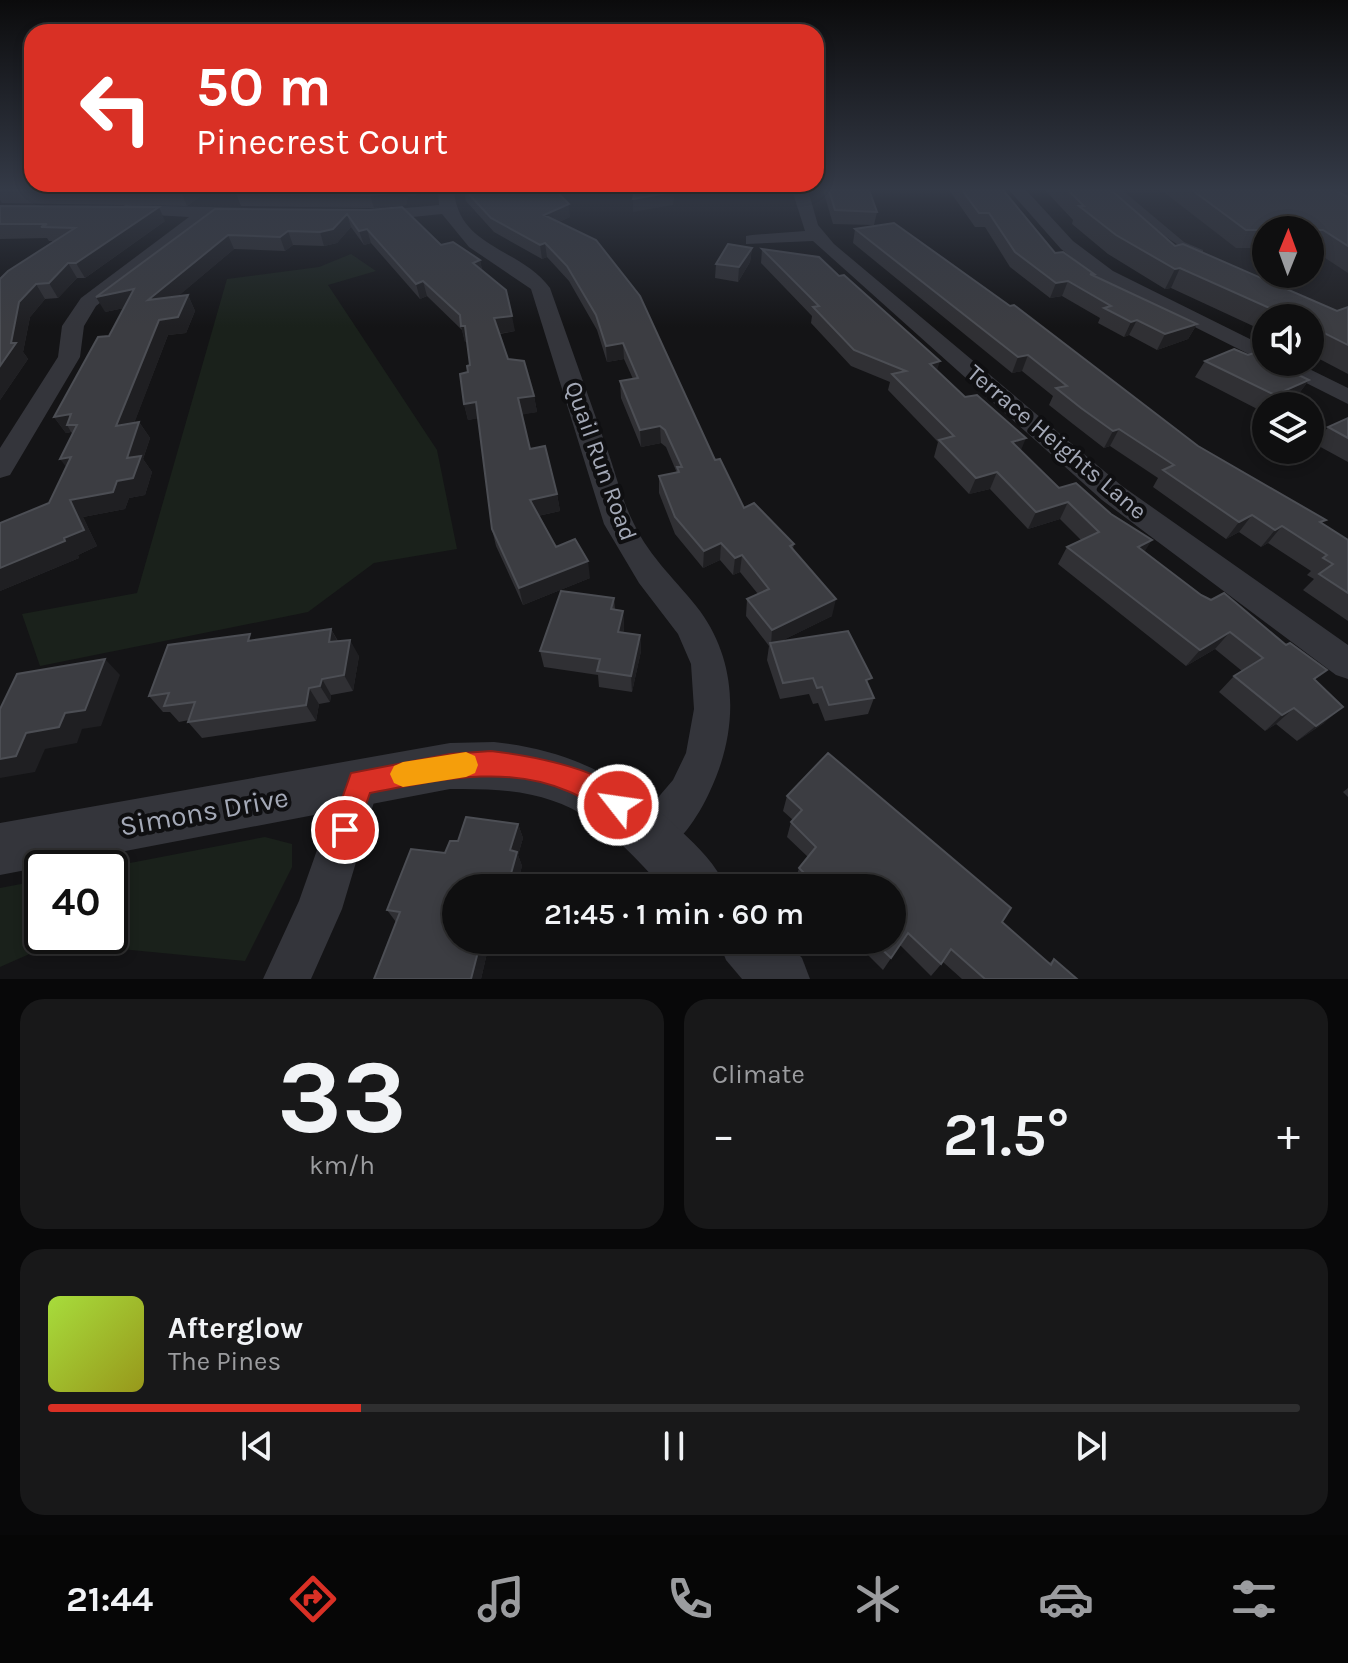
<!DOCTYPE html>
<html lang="en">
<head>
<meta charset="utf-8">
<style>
  body { margin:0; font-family:Karla,sans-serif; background:#181819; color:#f1f3f6; height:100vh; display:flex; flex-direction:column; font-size:30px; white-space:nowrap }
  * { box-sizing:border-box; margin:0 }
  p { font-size:26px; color:#9b9c9f }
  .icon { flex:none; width:44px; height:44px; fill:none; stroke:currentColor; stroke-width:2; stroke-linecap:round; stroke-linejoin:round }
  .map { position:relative; height:979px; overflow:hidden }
  .details { display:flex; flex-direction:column; gap:20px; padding:20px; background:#080809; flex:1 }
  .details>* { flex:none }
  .guide { position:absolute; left:24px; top:24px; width:800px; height:168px; border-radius:24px; box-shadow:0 4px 12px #0003,0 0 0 2px #2f2f30; background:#d93025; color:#fff; overflow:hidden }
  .needle { width:52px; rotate:1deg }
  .controls { position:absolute; left:1252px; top:216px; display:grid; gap:16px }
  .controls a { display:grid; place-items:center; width:72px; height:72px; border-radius:50%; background:#0f0f10; box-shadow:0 4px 12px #0003,0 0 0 2px #2f2f30; font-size:40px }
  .speed { position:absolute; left:24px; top:850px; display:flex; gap:16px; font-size:40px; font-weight:700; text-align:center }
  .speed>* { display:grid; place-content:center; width:104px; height:104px; border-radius:50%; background:#0f0f10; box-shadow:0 4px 12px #0003,0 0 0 2px #2f2f30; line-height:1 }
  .speed .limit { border:4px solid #111; border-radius:12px; background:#fff; color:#111 }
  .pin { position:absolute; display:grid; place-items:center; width:68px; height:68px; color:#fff; margin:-34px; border:4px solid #fff; border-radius:50%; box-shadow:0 2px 8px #0007 }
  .me { position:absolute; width:88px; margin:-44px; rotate:300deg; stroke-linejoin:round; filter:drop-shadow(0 0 6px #0008) }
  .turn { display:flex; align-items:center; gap:28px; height:168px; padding:0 40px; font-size:36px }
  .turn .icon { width:104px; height:104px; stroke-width:2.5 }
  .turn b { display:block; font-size:56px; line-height:68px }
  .big { font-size:60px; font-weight:600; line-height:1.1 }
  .details .card { flex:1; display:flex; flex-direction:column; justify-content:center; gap:12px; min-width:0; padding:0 28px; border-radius:24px; background:#181819 }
  .details .dial { align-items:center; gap:0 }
  .dial b { font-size:104px; line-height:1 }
  .song { display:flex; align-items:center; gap:24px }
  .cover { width:96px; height:96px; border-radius:12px; background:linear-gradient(135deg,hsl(80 70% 55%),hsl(60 70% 35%)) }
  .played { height:8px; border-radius:4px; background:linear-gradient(90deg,#d93025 25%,#2f2f30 25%) }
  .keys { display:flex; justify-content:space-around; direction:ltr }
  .heat { display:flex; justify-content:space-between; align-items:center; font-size:44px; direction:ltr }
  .details .tiles { flex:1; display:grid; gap:20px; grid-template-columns:1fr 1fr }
  .card:last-child { grid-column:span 2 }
  .trip { position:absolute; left:442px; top:874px; width:464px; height:80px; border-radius:40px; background:#0f0f10; box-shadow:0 4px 12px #0003,0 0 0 2px #2f2f30; font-weight:600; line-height:80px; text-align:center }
  .tab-bar { display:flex; height:128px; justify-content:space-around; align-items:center; background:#060606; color:#9b9c9f }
  .tab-bar .icon { width:56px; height:56px }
  .tab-bar .selected { color:#d93025 }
  .tab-bar b { font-size:36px; color:#f1f3f6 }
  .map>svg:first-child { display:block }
  .built { fill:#202023; fill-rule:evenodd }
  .green { fill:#1a211b }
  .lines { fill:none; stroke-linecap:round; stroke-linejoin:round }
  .service { fill:#34353b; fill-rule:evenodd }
  .minor { fill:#34353b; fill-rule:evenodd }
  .tertiary { fill:#34353b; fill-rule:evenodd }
  .wall { fill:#303034 }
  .shaded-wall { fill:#1f1f22 }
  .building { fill:#3c3d42; stroke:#4c4e54; stroke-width:2 }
  .route { fill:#d93025; stroke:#8d1f18; stroke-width:2 }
  .slow { fill:#f59e0b }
  .labels { text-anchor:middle; stroke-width:8; stroke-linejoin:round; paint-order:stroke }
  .street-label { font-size:24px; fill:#a4a9b7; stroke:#0f0f11 }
  .near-street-label { font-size:28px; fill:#a4a9b7; stroke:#0f0f11 }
</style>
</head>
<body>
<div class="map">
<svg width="1348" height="979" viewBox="0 0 1348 979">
  <rect width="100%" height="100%" fill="#141416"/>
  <path class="built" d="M1093,190H1348V339L1310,318L1167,258ZM1266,230H1310V274H1266Z"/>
  <g class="green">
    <polygon points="351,254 376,271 328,285 437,450 457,549 374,563 308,612 40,666 22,614 137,593 227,279 319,267"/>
    <polygon points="265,837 292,844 292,867 245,961 100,947 43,948 0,967 0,888 42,880 42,936 110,936 110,868 104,868"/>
  </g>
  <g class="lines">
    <path class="service" d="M1113,190H1122L1184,242L1203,250V254C1179,254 1131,208 1113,190Z"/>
    <g class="minor">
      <path d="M438,190H454C458,248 521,248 550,288C569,342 588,395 607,449C616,474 622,501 634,524C650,558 678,582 700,611C739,665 738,732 710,791C698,817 679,847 652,858L637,852L631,837L637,822L673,780L686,753L694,709L691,664L678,634L639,583L604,524L531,289L469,247L442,214L373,221L365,216L373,211L439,205Z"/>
      <polygon points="792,190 808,190 818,225 834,244 1122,486 1348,645 1348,679 1336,675 1102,500 813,241 746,244 746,236 752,235 805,231"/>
      <polygon points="1009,190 1026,190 1073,241 1113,271 1266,347 1266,362 1295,362 1348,388 1348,404 1099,279 1061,249"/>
      <polygon points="125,205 247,208 255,213 247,218 210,217 96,306 84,326 80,357 10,475 0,478 0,448 58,357 62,326 81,298 189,217 119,213 117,210"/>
      <polygon points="360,762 374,768 380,782 342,909 311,979 263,979 299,901 346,768"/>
    </g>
    <g class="tertiary">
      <path d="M494,742C569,750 626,778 680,830C699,848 716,864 726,888H663C593,809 557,787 450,789L0,875V823L450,743Z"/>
      <polygon points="718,940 785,940 802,958 810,979 742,979 726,960"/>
    </g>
  </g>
  <g class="wall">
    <polygon points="0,190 209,190 187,206 2,203 0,200"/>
    <polygon points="240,190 418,190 416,196 408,196 406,205 374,208 241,206 236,193"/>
    <polygon points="464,190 555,190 570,217 559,222 715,460 744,508 794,544 793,549 832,616 779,642 869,687 874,698 868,714 825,721 818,703 813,704 809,694 780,699 767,660 769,646 746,616 747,599 758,594 740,572 733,575 720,560 703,568 675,534 659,493 659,476 677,473 666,447 661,443 641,447 621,398 620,381 633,379 624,359 607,362 597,330 569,281 547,257 542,259 494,232 466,201"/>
    <polygon points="823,190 869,190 877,212 874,225 833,224"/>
    <polygon points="949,190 1003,190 1055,253 1094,274 1093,276 1197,324 1188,339 1157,350 1129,335 1124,337 1098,323 1100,318 1062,296 1050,298 1010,267 985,227 975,227"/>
    <polygon points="1045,190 1111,190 1175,246 1337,311 1348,307 1348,374 1310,354 1310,318 1266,318 1266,332 1171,288 1165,289 1108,254 1072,224 1073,220"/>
    <polygon points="1161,190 1335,190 1348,197 1348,273 1310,248 1310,230 1266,230 1266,248 1236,248"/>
    <polygon points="0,206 165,221 85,278 77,278 58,298 45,299 30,317 23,352 28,359 0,400 0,279 53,241 49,241 47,238 0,239"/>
    <polygon points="215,209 370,210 441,245 480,260 482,270 515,331 500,334 508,359 534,396 537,412 522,414 530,449 557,494 560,511 538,516 556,547 590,578 523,605 496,546 492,529 478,418 468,420 464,404 468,372 470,365 467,342 465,342 462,330 427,296 420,299 371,243 364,245 351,227 337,243 324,246 293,245 285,251 234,249 178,296 188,295 195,311 186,333 168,335 134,423 139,422 150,438 143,459 152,472 145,495 129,498 125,509 83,517 97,546 78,555 79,558 0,591 0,523 49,503 66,467 73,434 71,432 66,433 54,417 109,336 124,308 105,312"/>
    <polygon points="855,229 1348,540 1348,621 1303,590 1314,579 1307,575 1311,571 1268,543 1261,547 1239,532 1226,539 1153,487 1158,478 1110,446 1104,448 1073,424 1049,405 1053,396 1022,371 1012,373 853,243"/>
    <polygon points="752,248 750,262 738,282 715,278 716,264"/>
    <polygon points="762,249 937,371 1059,488 1316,680 1324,723 1297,741 1276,724 1265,731 1219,692 1234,676 1242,671 1215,649 1186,666 1058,564 1067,547 1081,540 1060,519 1028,529 990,489 969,494 934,457 938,442 888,390 890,382 851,366 811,323 812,316 761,263"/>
    <polygon points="1205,361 1309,380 1297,396 1276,406 1266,406 1266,410 1263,412 1195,377"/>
    <polygon points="1348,418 1348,462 1315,444 1328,427"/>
    <polygon points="614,598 615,610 623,611 624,628 623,633 640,635 641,651 632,692 599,687 598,675 544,667 540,651"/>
    <polygon points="331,629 338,641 359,656 353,691 331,695 330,702 319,704 316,721 202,738 188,722 189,720 179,722 170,712 163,712 149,696 254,640"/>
    <polygon points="1348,788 1348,797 1343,792"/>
    <polygon points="787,796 1002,922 1049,963 1054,959 1077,979 962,979 943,962 931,976 900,945 883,970 853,940 892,940 892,888 802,888 795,881 799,868 808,857 787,837 791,822 793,820 783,811"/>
    <polygon points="518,824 523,838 518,855 522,866 516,888 456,888 490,940 481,979 374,979 396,922 387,910 458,841"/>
  </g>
  <g class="shaded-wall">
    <polygon points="184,190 209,190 187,206 181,192"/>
    <polygon points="407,190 408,196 406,205 374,208 370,195"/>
    <polygon points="675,190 673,205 633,212 633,199"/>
    <polygon points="728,190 759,190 728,195"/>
    <polygon points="569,204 570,217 545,228 544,215"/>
    <polygon points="159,207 165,221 85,278 76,263"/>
    <polygon points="347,214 351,227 337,243 324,246 320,232"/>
    <polygon points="367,229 371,243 364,245 359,231"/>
    <polygon points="288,231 293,245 285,251 280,237"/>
    <polygon points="228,235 234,249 156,315 148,300"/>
    <polygon points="545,243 547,257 542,259 540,245"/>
    <polygon points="752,248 750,262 738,282 739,267"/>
    <polygon points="480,260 483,275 473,263"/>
    <polygon points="68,263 77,278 58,298 49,283"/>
    <polygon points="1180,268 1171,288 1165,289 1175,269"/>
    <polygon points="423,281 427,296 420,299 416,284"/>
    <polygon points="1068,281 1062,296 1050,298 1056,283"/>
    <polygon points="36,284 45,299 30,317 23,352 28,359 0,400 0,366 11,343 19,302"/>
    <polygon points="134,289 143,304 105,312 96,297"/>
    <polygon points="188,295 195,311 186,333 168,335 127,442 116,426 159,320"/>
    <polygon points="512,316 515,331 497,334 494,318"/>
    <polygon points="1137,320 1129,335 1124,337 1131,322"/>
    <polygon points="1197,324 1188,339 1157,350 1165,334"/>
    <polygon points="461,326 465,326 468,342 465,342"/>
    <polygon points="623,343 624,359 607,362 606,346"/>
    <polygon points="1028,355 1022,371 1012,373 1018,357"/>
    <polygon points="940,361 935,377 930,364"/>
    <polygon points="1309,380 1297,396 1276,406 1267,406 1275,395"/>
    <polygon points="534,396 537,412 521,415 518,398"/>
    <polygon points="476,402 480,418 468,420 464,404"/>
    <polygon points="71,414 77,425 67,425 71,432 66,433 54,417"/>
    <polygon points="139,422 150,438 143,459 152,472 145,495 129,498 125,509 83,517 97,546 78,555 79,558 0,591 0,568 70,500 127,458"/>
    <polygon points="660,426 661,443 641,447 640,430"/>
    <polygon points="1119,429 1110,446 1104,448 1113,431"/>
    <polygon points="1026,438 1019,455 1012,442"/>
    <polygon points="71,457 73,476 60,459"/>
    <polygon points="997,472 990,489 969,494 976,478"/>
    <polygon points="557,494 560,511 533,517 530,500"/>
    <polygon points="1068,502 1060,519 1028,529 1036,512"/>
    <polygon points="1252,515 1239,532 1226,539 1239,522"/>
    <polygon points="1282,526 1268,543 1261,547 1275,530"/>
    <polygon points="1152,540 1141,557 1138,547"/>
    <polygon points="721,543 720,560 703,568 704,551"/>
    <polygon points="742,555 740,572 733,575 735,558"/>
    <polygon points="588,561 590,578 523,605 519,588"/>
    <polygon points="836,599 832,616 771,646 772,630"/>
    <polygon points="623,611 624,628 619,649 618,632"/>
    <polygon points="331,629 340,646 329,642"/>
    <polygon points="1230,632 1215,649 1186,666 1200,650"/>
    <polygon points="640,635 641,651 632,692 631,676"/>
    <polygon points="350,640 359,656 353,691 344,675"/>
    <polygon points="105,659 120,675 101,726 82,729 77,743 45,749 35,772 0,778 0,759 26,733 65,713"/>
    <polygon points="322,679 331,695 330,702 320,686"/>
    <polygon points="309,688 319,704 316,721 306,705"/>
    <polygon points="1343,707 1324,723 1297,741 1316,726"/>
    <polygon points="1294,708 1276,724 1265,731 1282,715"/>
    <polygon points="518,824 523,838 518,855 522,866 516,888 507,888 510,850"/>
    <polygon points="481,940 490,940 481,979 471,979"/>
  </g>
  <g class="building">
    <polygon points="0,190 184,190 181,192"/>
    <polygon points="240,190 404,190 403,192 370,195 236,193"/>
    <polygon points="465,190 555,190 569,204 544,215 596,240 640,296 715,460 720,459 744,508 754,503 794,544 790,546 836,599 772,630 747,599 769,589 742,555 735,558 721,543 704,551 675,517 659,476 679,472 677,467 682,467 665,430 660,426 640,430 620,381 638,378 623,343 606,346 596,315 567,266 545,243 540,245 491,218"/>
    <polygon points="635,190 673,190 673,192 633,199"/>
    <polygon points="829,190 869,190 877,212 835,210"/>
    <polygon points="962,190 1003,190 1055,253 1063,252 1094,274 1090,274 1197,324 1165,334 1137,320 1131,322 1104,308 1111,306 1068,281 1056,283 1015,252 989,213 979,213"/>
    <polygon points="1068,190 1111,190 1175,246 1183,244 1337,311 1348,307 1348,345 1310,326 1310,318 1292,318 1180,268 1175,269 1116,235 1079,206 1084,206"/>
    <polygon points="1192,190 1335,190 1348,197 1348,246 1323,230 1246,230"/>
    <polygon points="0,206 159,207 76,263 68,263 49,283 36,284 19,302 11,343 16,343 0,366 0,279 8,271 75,228 41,227 47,224 0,224"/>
    <polygon points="402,207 441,245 453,242 480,260 473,263 506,290 512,316 494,318 508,359 524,361 534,396 518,398 530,449 545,446 557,494 530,500 556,547 575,539 588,561 519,588 492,529 476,402 464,404 460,374 468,372 467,366 470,365 465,326 461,326 460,315 423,281 416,284 367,229 359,231 347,214 333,229 320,232 288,231 280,237 228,235 148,300 188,295 178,317 159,320 116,426 139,422 127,458 141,456 133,478 117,481 113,492 70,500 84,530 64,538 65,541 0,568 0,523 49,503 71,457 60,459 77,425 67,425 71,414 54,417 98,337 109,336 134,289 96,297 215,209 370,210"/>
    <polygon points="894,223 1010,306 1014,305 1198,446 1326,520 1320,522 1348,540 1348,593 1319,574 1333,564 1323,558 1327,555 1282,526 1275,530 1252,515 1239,522 1163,470 1174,465 1119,429 1113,431 1081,408 1056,388 1067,386 1028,355 1018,357 855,229"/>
    <polygon points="728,244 752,248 739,267 716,264"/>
    <polygon points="762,249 819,257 839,276 844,275 940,361 930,364 965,397 977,395 1026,438 1012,442 1059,488 1076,483 1111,514 1152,540 1138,547 1201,595 1211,600 1224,593 1286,645 1290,643 1327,670 1314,679 1343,707 1316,726 1294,708 1282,715 1234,676 1263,658 1230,632 1200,650 1067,547 1099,532 1068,502 1036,512 997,472 976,478 939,440 954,436 892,374 906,371 854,350 813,307 819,306"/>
    <polygon points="1234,349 1248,355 1254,353 1266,359 1266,362 1272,362 1309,380 1275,395 1205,361"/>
    <polygon points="1348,418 1348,438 1328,427"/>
    <polygon points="561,591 614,598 611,609 623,611 618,632 640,635 631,676 597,671 600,659 540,651"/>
    <polygon points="331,629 329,642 350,640 344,675 322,679 320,686 309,688 306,705 188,722 195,702 164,706 169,693 149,696 168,645 250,634 248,641"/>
    <polygon points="848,631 872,678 866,680 874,698 829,705 822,687 817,688 813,678 783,683 770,643"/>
    <polygon points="105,659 85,710 65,713 59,727 26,733 16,756 0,759 0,709 17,674"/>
    <polygon points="828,753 1011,908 1002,922 1051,965 1054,959 1077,979 985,979 951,949 941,964 908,933 891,958 872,940 892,940 892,888 819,888 799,868 816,847 791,822 802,810 787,796"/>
    <polygon points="466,817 518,824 510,850 517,852 507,888 456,888 456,940 481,940 471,979 374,979 400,912 387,910 411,849 445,853 450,841 458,841"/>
  </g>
  <linearGradient id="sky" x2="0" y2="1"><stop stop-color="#0b0b0c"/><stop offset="0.58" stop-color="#343a47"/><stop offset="1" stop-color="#343a47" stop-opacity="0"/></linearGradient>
  <rect width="1348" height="327" fill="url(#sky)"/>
  <path class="route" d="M491,751C526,755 617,770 632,805L628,815L618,819C601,812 587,799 570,792C505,763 436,781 370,793L354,839L345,843L335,839L331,830L351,773L450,754Z"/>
  <polygon class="slow" points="466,752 475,756 478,765 475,773 466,777 403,787 394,783 390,774 394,766 403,762"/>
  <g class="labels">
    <g class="street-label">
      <text transform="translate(1057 442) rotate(40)" y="8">Terrace Heights Lane</text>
      <text transform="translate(601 461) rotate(70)" y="8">Quail Run Road</text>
    </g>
    <g class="near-street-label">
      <text transform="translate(204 811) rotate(-10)" y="10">Simons Drive</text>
    </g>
  </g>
</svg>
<div class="controls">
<a><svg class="needle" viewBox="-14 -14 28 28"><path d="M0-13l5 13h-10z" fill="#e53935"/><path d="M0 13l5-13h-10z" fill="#9b9c9f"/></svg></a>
<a><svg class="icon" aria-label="sound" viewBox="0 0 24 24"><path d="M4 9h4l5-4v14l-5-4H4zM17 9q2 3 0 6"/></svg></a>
<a><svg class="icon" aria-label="layers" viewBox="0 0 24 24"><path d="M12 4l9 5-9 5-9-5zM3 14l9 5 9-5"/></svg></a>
</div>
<div class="speed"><div class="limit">40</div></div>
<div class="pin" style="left:345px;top:830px;background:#d93025"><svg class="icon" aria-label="arrive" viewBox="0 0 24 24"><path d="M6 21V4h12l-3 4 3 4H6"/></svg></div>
<svg class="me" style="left:618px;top:805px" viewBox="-20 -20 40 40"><circle r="17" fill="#d93025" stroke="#fff" stroke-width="3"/><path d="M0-11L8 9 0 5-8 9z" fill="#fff"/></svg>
<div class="trip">21:45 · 1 min · 60 m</div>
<div class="guide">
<div class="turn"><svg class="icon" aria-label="left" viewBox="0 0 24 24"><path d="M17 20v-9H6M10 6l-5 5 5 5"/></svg><div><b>50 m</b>Pinecrest Court</div></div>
</div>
</div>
<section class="details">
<div class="tiles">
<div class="card dial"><b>33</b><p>km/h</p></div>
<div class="card"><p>Climate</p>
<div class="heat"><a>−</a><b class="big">21.5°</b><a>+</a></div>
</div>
<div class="card">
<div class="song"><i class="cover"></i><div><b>Afterglow</b><p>The Pines</p></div></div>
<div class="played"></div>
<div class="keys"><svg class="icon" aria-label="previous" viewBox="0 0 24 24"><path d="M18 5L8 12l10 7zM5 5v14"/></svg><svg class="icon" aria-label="pause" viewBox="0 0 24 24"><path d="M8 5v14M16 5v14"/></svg><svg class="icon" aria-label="next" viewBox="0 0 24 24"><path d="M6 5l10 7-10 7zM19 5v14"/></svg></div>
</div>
</div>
</section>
<nav class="tab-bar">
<b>21:44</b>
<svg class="icon selected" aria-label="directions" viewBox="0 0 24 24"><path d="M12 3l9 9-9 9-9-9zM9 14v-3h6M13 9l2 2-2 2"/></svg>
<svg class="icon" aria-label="music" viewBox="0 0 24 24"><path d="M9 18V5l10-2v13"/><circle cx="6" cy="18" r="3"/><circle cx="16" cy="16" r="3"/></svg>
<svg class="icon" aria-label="phone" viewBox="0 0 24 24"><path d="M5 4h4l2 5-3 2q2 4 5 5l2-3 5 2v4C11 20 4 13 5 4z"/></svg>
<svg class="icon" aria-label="climate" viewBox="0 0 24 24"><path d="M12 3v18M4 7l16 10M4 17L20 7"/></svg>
<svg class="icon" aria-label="car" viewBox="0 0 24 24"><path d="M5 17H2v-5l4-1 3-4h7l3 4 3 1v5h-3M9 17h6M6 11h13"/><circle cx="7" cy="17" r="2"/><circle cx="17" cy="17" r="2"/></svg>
<svg class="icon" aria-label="filters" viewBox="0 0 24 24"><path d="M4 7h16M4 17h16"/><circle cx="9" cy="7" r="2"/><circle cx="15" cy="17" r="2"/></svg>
</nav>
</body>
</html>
